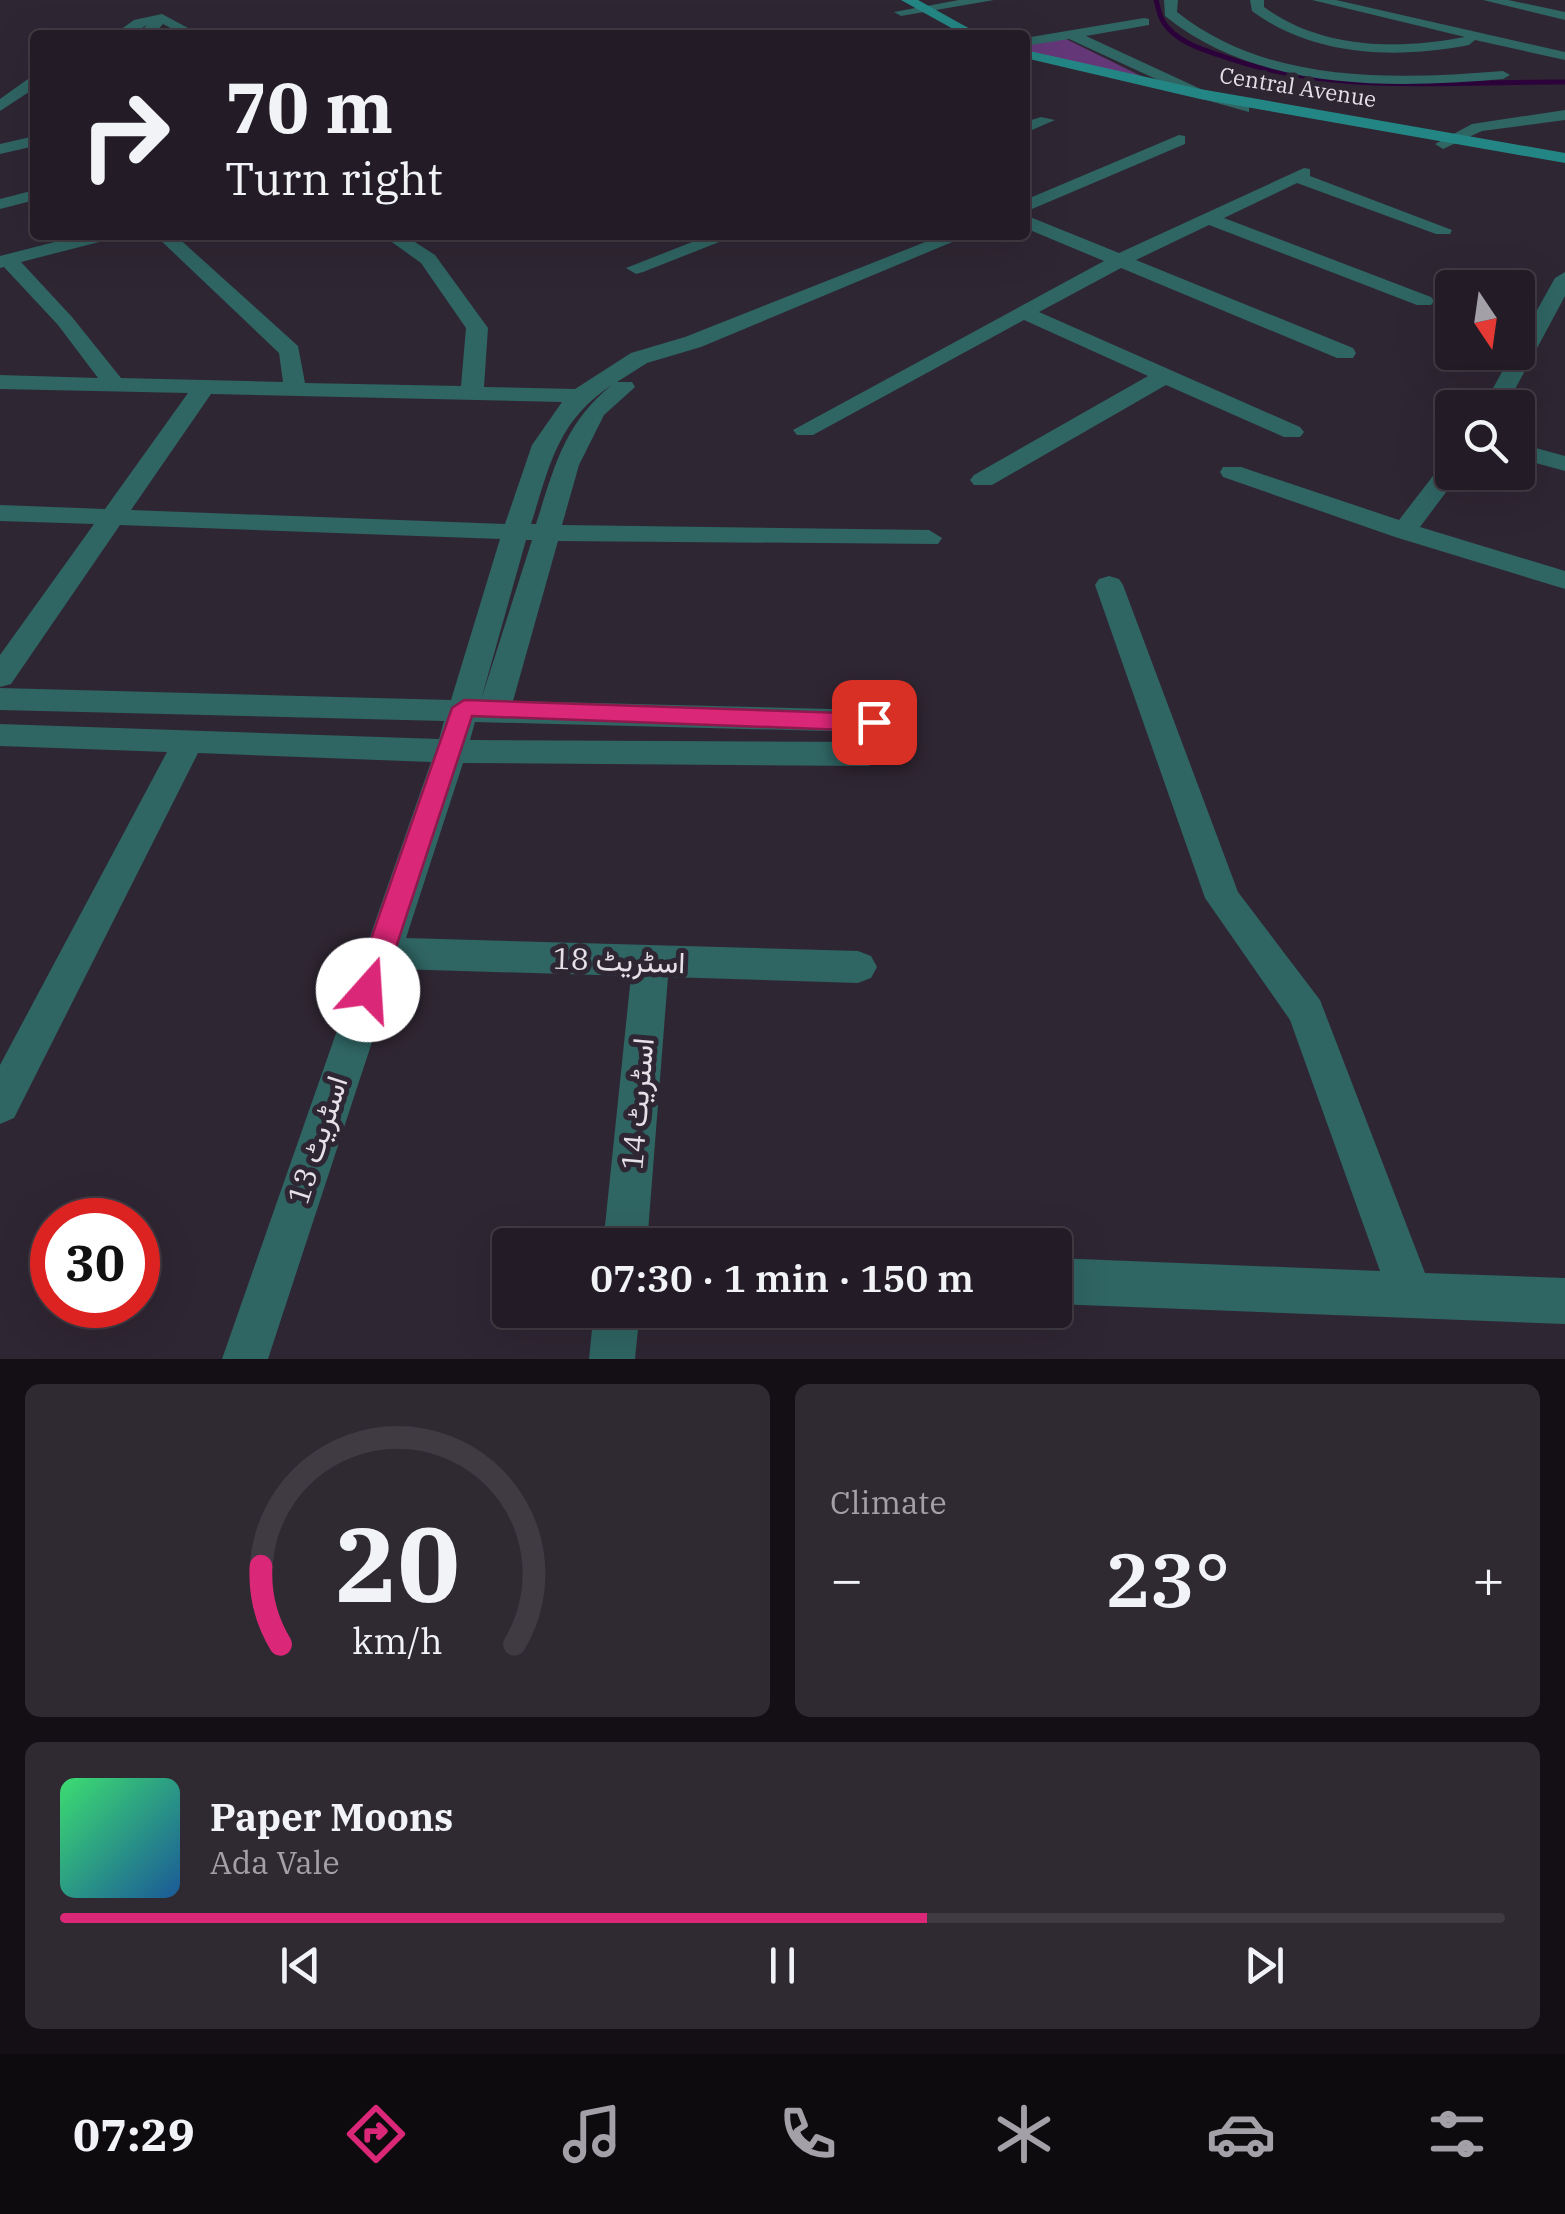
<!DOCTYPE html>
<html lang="en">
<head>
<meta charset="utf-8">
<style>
  body { margin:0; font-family:"IBM Plex Serif",Vazirmatn,serif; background:#2f2932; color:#f1f3f6; height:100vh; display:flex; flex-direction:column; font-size:38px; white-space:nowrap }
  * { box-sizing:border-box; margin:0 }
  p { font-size:32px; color:#a3a1a7 }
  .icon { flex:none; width:55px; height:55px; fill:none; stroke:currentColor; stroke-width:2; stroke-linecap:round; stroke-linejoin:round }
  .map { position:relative; height:1359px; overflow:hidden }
  .panel { display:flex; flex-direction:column; gap:25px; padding:25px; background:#130f15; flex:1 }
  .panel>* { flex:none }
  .guide { position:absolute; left:30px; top:30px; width:1000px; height:210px; border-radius:10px; box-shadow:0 10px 40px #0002,0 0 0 2px #403a43; background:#231c26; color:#f1f3f6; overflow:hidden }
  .needle { width:65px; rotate:167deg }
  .tools { position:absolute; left:1435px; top:270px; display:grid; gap:20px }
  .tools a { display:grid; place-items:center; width:100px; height:100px; border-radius:10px; background:#231c26; box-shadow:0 10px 40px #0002,0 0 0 2px #403a43; font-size:50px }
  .speed { position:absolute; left:30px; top:1198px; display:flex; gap:20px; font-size:50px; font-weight:700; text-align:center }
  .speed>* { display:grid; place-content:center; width:130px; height:130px; border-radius:50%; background:#231c26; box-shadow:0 10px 40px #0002,0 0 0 2px #403a43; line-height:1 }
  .speed .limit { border:15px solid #d22; background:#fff; color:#111 }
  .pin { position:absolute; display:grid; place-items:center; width:85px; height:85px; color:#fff; margin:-42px; border-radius:20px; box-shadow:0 5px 15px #0006 }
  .me { position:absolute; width:110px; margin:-55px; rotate:19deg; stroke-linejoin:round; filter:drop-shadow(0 0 8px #0008) }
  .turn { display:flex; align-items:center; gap:35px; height:210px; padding:0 30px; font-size:45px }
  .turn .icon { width:130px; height:130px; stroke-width:2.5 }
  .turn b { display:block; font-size:70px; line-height:85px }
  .big { font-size:75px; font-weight:600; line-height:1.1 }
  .panel .widget { flex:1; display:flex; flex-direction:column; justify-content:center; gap:15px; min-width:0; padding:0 35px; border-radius:15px; background:#2f2932 }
  .panel .dial { align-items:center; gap:0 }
  .dial svg { height:260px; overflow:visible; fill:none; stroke:#403a43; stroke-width:7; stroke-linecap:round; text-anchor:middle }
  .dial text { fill:#f1f3f6; stroke:none }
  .song { display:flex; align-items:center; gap:30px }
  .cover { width:120px; height:120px; border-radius:15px; background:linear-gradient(135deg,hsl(140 70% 55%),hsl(210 70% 35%)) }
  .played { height:10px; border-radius:5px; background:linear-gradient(90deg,#db2777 60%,#403a43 60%) }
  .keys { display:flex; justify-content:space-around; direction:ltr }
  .heat { display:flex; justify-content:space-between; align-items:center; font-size:55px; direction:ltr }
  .panel .tiles { flex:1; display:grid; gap:25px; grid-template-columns:1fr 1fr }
  .widget:last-child { grid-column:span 2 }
  .trip { position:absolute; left:492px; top:1228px; width:580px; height:100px; border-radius:10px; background:#231c26; box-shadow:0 10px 40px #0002,0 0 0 2px #403a43; font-weight:600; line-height:100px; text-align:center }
  .tabs { display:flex; height:160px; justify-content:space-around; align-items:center; background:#0e0b0f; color:#a3a1a7 }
  .tabs .icon { width:70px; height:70px }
  .tabs .active { color:#db2777 }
  .tabs b { font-size:45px; color:#f1f3f6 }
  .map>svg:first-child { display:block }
  .green { fill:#643878 }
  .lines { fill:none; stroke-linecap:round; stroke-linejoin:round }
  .stream { stroke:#2b033a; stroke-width:5 }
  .street { fill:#2f6563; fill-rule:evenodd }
  .secondary { fill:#248684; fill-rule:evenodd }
  .route { fill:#db2777; stroke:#8e194d; stroke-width:2.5 }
  .labels { text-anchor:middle; stroke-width:10; stroke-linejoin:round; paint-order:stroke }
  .far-street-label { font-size:22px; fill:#e6e1e9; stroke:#2f2633 }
  .near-street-label { font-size:30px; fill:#e6e1e9; stroke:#2f2633 }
</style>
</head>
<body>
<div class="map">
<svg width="1565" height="1359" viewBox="0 0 1565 1359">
  <rect width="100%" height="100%" fill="#2f2633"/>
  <polygon class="green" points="1062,37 1145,78 1025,52 1025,44"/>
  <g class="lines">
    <path class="stream" d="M1156,0C1159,10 1160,20 1168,28C1181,43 1204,50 1222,56C1332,96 1450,81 1565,82"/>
    <g class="street">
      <polygon points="959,0 994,0 901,16 894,12"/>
      <path d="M1164,0H1178L1177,12C1267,84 1393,80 1503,71L1510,75L1503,79C1389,89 1258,91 1165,16Z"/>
      <path d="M1250,0H1264V7C1321,49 1398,50 1465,37L1312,0H1336L1565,52V60L1475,40L1469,45C1396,59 1314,57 1252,11Z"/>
      <polygon points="1483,0 1508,0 1565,12 1565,20"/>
      <polygon points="162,14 201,35 184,35 163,24 153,35 138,35 147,25 130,35 113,35 134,20"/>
      <polygon points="1144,18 1149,19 1149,25 1086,36 1205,91 1249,106 1249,112 1195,97 1069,39 1025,46 1025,38"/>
      <polygon points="35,74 35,88 0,111 0,99"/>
      <polygon points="1565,110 1565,120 1482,131 1443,149 1435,144 1472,124"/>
      <polygon points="1041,117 1055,120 1025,133 1025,122"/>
      <polygon points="1179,135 1185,136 1185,144 1025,212 1025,200"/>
      <polygon points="35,136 35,146 0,154 0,144"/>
      <polygon points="1304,168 1310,169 1310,176 1452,230 1450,234 1436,234 1297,183 1224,218 1431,297 1434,301 1431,305 1417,305 1209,225 1136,260 1353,348 1356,353 1353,358 1337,358 1121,268 1039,312 1300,427 1304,432 1300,437 1284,437 1166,385 992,485 974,485 970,480 974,475 1148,376 1024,320 813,435 797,435 793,430 1104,261 1025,228 1025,215 1119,253"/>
      <polygon points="35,190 35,200 0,209 0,199"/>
      <path d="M82,235H113L111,239L21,262L72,317L121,378L283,382L279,353L155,235H175L298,346L305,383L461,386L466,328L421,263L382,235H404L435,255L488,328L484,387L575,389L631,353L685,337L943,235H969L701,347L647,363L617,382H632L635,387L604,415L579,465L562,525L929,530L942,538L938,544L558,541L513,701L869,710C888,716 894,720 903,738L892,756L868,766L463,763L406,938L858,951L871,956L877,967L871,978L858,983L668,977L647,1245H603L631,976L396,969L268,1359H222L431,762L198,753L14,1118L0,1124V1065L167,752L0,746V724L439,739L444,721L0,710V688L451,700L500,539L120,525L11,684L0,687V655L94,524L0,521V505L105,509L188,393L0,389V375L98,378L58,325L4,267L0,268V256ZM612,385C564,423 554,468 536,524H531C550,465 557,421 612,385ZM211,394L562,402L532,445L505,524L131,510ZM526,540H532L481,700ZM475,722L865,732L871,738L864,742L470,740Z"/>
      <polygon points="710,235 737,235 643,272 636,274 626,268"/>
      <polygon points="1565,272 1565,296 1505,408 1482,408 1513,352 1518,352 1518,344 1555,278"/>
      <polygon points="1518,443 1565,456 1565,471 1518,458"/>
      <polygon points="1452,461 1452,472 1461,472 1420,527 1565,571 1565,589 1395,537 1223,477 1220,472 1223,467 1241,467 1399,520 1443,463"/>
      <polygon points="1109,576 1119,579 1123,585 1238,892 1320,1000 1425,1273 1565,1278 1565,1324 1055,1304 1055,1258 1380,1271 1290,1020 1205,898 1095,585 1099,579"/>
      <polygon points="594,1310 640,1310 635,1359 589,1359"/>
    </g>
    <g class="secondary">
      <polygon points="901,0 918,0 981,35 964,35"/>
      <polygon points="1025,50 1200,89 1565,153 1565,163 1200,99 1025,58"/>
    </g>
  </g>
  <polygon class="route" points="464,700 874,714 886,722 874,731 472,716 382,990 378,998 368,1002 358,998 353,990 452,708"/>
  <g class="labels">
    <g class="far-street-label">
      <text transform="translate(1298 87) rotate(9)" y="8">Central Avenue</text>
    </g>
    <g class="near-street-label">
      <text transform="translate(619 961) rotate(2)" y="10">اسٹریٹ 18</text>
      <text transform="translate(638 1104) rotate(-85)" y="10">اسٹریٹ 14</text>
      <text transform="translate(318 1140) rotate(-72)" y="10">اسٹریٹ 13</text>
    </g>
  </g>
</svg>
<div class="tools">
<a><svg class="needle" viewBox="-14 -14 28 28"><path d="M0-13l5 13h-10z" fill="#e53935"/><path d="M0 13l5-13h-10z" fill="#a3a1a7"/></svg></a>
<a><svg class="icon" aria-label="search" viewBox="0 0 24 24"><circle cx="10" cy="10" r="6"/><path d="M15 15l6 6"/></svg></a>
</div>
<div class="speed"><div class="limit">30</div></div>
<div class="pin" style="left:874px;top:722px;background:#d93025"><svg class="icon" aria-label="arrive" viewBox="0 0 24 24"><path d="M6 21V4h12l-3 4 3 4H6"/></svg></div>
<svg class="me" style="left:368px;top:990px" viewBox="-20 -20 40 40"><circle r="19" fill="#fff"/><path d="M0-13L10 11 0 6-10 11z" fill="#db2777"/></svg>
<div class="trip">07:30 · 1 min · 150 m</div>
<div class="guide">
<div class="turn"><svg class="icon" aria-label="right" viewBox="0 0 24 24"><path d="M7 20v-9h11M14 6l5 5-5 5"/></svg><div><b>70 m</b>Turn right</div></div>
</div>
</div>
<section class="panel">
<div class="tiles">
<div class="widget dial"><svg viewBox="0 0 100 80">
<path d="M14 69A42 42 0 1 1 86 69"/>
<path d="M14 69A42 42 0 0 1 8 45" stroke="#db2777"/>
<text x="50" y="56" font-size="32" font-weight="700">20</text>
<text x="50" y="72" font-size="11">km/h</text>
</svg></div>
<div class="widget"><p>Climate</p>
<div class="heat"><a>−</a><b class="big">23°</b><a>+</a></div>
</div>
<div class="widget">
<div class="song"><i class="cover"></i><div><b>Paper Moons</b><p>Ada Vale</p></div></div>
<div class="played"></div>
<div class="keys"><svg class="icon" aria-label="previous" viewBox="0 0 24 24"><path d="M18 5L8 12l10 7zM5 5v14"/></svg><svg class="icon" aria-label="pause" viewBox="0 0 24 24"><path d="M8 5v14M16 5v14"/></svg><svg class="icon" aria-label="next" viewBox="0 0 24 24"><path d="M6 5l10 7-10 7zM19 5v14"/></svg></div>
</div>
</div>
</section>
<nav class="tabs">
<b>07:29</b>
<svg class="icon active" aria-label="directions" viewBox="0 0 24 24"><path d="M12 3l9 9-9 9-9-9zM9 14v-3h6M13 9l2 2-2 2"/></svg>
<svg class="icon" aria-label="music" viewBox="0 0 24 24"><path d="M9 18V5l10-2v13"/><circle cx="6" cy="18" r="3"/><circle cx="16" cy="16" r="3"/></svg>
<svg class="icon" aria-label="phone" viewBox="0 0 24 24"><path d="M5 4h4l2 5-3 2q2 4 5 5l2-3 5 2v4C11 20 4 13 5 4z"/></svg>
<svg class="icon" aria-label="climate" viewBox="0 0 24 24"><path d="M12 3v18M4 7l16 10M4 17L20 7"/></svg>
<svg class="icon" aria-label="car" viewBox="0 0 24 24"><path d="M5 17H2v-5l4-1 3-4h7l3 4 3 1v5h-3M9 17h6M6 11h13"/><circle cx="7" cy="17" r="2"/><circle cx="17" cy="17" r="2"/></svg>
<svg class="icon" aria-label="filters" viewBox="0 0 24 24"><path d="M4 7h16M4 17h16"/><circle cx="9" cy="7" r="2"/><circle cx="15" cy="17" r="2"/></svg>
</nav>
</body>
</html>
